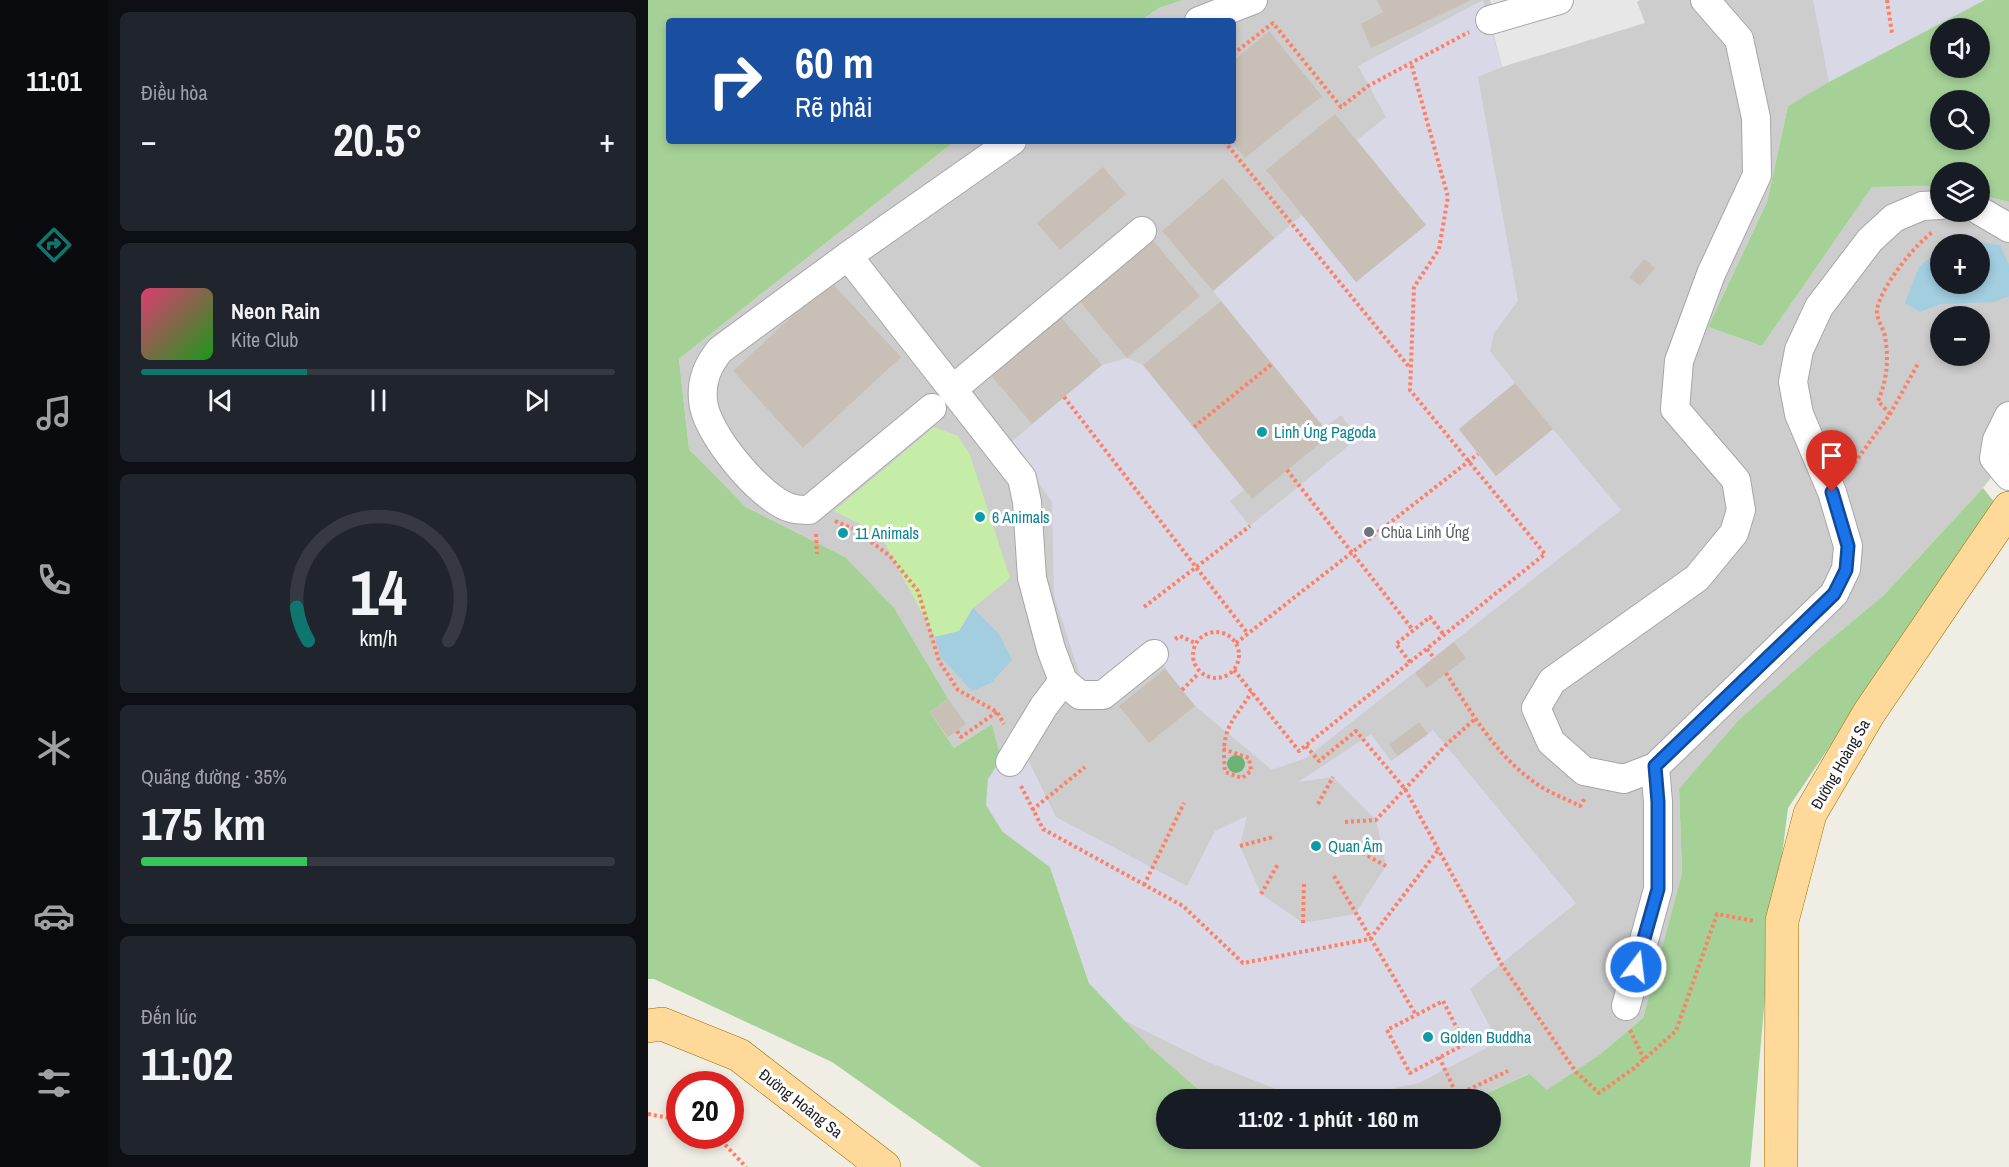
<!DOCTYPE html>
<html lang="vi">
<head>
<meta charset="utf-8">
<style>
  body { margin:0; font-family:"Archivo Narrow",sans-serif; background:#20242c; color:#f1f3f6; height:100vh; display:flex; flex-direction:column; font-size:22px; white-space:nowrap }
  * { box-sizing:border-box; margin:0 }
  p { font-size:20px; color:#9ea1a6 }
  .icon { flex:none; width:33px; height:33px; fill:none; stroke:currentColor; stroke-width:2; stroke-linecap:round; stroke-linejoin:round }
  .map { position:relative; flex:1; overflow:hidden }
  .panel { display:flex; flex-direction:column; gap:12px; padding:12px; background:#0d0f14; width:540px }
  .panel>* { flex:none }
  .banner { position:absolute; left:18px; top:18px; width:570px; height:126px; border-radius:6px; box-shadow:0 3px 9px #0003; background:#1a4fa0; color:#fff; overflow:hidden }
  .controls { position:absolute; left:1282px; top:18px; display:grid; gap:12px }
  .controls a { display:grid; place-items:center; width:60px; height:60px; border-radius:50%; background:#171b24; box-shadow:0 3px 9px #0003; font-size:30px }
  .speed { position:absolute; left:18px; top:1071px; display:flex; gap:12px; font-size:30px; font-weight:700; text-align:center }
  .speed>* { display:grid; place-content:center; width:78px; height:78px; border-radius:50%; background:#171b24; box-shadow:0 3px 9px #0003; line-height:1 }
  .speed .limit { border:9px solid #d22; background:#fff; color:#111 }
  .pin { position:absolute; display:grid; place-items:center; width:51px; height:51px; color:#fff; margin:-62px -26px; border-radius:50% 50% 50% 0; rotate:-45deg; box-shadow:0 0 6px #0007 }
  .pin .icon { rotate:45deg }
  .me { position:absolute; width:66px; margin:-33px; rotate:15deg; stroke-linejoin:round; filter:drop-shadow(0 0 4px #0008) }
  .turn { display:flex; align-items:center; gap:21px; height:126px; padding:0 30px; font-size:27px }
  .turn .icon { width:78px; height:78px; stroke-width:2.5 }
  .turn b { display:block; font-size:42px; line-height:51px }
  .big { font-size:45px; font-weight:700; line-height:1.1 }
  .panel .widget { flex:1; display:flex; flex-direction:column; justify-content:center; gap:9px; min-width:0; padding:0 21px; border-radius:9px; background:#20242c }
  .panel .dial { align-items:center; gap:0 }
  .dial svg { height:156px; overflow:visible; fill:none; stroke:#363941; stroke-width:7; stroke-linecap:round; text-anchor:middle }
  .dial text { fill:#f1f3f6; stroke:none }
  .song { display:flex; align-items:center; gap:18px }
  .cover { width:72px; height:72px; border-radius:9px; background:linear-gradient(135deg,hsl(340 70% 55%),hsl(120 70% 35%)) }
  .played { height:6px; border-radius:3px; background:linear-gradient(90deg,#0f766e 35%,#363941 35%) }
  .keys { display:flex; justify-content:space-around; direction:ltr }
  .heat { display:flex; justify-content:space-between; align-items:center; font-size:33px; direction:ltr }
  .charge { height:9px; border-radius:4px; background:linear-gradient(90deg,#34c759 35%,#363941 0) }
  .trip { position:absolute; left:508px; top:1089px; width:345px; height:60px; border-radius:30px; background:#171b24; box-shadow:0 3px 9px #0003; font-weight:700; line-height:60px; text-align:center }
  main { display:flex; flex:1; min-height:0 }
  .dock { display:flex; flex-direction:column; width:108px; justify-content:space-around; align-items:center; background:#090b0e; color:#9ea1a6 }
  .dock .icon { width:42px; height:42px }
  .dock .current { color:#0f766e }
  .dock b { font-size:27px; color:#f1f3f6 }
  .map>svg:first-child { display:block }
  .religious { fill:#cdcdcd; fill-rule:evenodd }
  .grass { fill:#c6eda8 }
  .forest { fill:#a5d197; fill-rule:evenodd }
  .parking { fill:#e7e7e7 }
  .plaza { fill:#d9d8e6 }
  .water { fill:#a2cee0 }
  .building { fill:#c8c0b7 }
  .lines { fill:none; stroke-linecap:round; stroke-linejoin:round }
  .minor-casing { stroke:#a6a6a6; stroke-width:30 }
  .major-casing { stroke:#996f00; stroke-width:34 }
  .path { stroke:#ff7f66; stroke-width:4; stroke-dasharray:3 3; stroke-linecap:butt }
  .minor { stroke:#fff; stroke-width:28 }
  .major { stroke:#ffd99a; stroke-width:33 }
  .tree { fill:#6fb374 }
  .route-casing { stroke:#114b97; stroke-width:15 }
  .route { stroke:#1a73e8; stroke-width:10 }
  .culture-dot { fill:#0f9aa8; stroke:#fff; stroke-width:2 }
  .worship-dot { fill:#6b7280; stroke:#fff; stroke-width:2 }
  .labels { text-anchor:middle; stroke-width:6; stroke-linejoin:round; paint-order:stroke }
  .culture-label { font-size:16px; fill:#0d838f; stroke:#fff; text-anchor:start }
  .worship-label { font-size:16px; fill:#5b616d; stroke:#fff; text-anchor:start }
  .street-label { font-size:16px; fill:#1f1f1f; stroke:#fff }
</style>
</head>
<body>
<main>
<nav class="dock">
<b>11:01</b>
<svg class="icon current" aria-label="directions" viewBox="0 0 24 24"><path d="M12 3l9 9-9 9-9-9zM9 14v-3h6M13 9l2 2-2 2"/></svg>
<svg class="icon" aria-label="music" viewBox="0 0 24 24"><path d="M9 18V5l10-2v13"/><circle cx="6" cy="18" r="3"/><circle cx="16" cy="16" r="3"/></svg>
<svg class="icon" aria-label="phone" viewBox="0 0 24 24"><path d="M5 4h4l2 5-3 2q2 4 5 5l2-3 5 2v4C11 20 4 13 5 4z"/></svg>
<svg class="icon" aria-label="climate" viewBox="0 0 24 24"><path d="M12 3v18M4 7l16 10M4 17L20 7"/></svg>
<svg class="icon" aria-label="car" viewBox="0 0 24 24"><path d="M5 17H2v-5l4-1 3-4h7l3 4 3 1v5h-3M9 17h6M6 11h13"/><circle cx="7" cy="17" r="2"/><circle cx="17" cy="17" r="2"/></svg>
<svg class="icon" aria-label="filters" viewBox="0 0 24 24"><path d="M4 7h16M4 17h16"/><circle cx="9" cy="7" r="2"/><circle cx="15" cy="17" r="2"/></svg>
</nav>
<section class="panel">
<div class="widget"><p>Điều hòa</p>
<div class="heat"><a>−</a><b class="big">20.5°</b><a>+</a></div>
</div>
<div class="widget">
<div class="song"><i class="cover"></i><div><b>Neon Rain</b><p>Kite Club</p></div></div>
<div class="played"></div>
<div class="keys"><svg class="icon" aria-label="previous" viewBox="0 0 24 24"><path d="M18 5L8 12l10 7zM5 5v14"/></svg><svg class="icon" aria-label="pause" viewBox="0 0 24 24"><path d="M8 5v14M16 5v14"/></svg><svg class="icon" aria-label="next" viewBox="0 0 24 24"><path d="M6 5l10 7-10 7zM19 5v14"/></svg></div>
</div>
<div class="widget dial"><svg viewBox="0 0 100 80">
<path d="M14 69A42 42 0 1 1 86 69"/>
<path d="M14 69A42 42 0 0 1 8 52" stroke="#0f766e"/>
<text x="50" y="56" font-size="32" font-weight="700">14</text>
<text x="50" y="72" font-size="11">km/h</text>
</svg></div>
<div class="widget"><p>Quãng đường · 35%</p><b class="big">175 km</b><div class="charge"></div></div>
<div class="widget"><p>Đến lúc</p><b class="big">11:02</b></div>
</section>
<div class="map">
<svg width="1361" height="1167" viewBox="0 0 1361 1167">
  <rect width="100%" height="100%" fill="#f0ede4"/>
  <path class="religious" d="M535,0H1335L1140,106L1119,202L1060,327L1114,346L1224,187L1293,186V212H1332V195L1361,202V455L1335,488L1236,595L1171,649L1031,789L1034,873L995,1018L951,1055L899,1091L880,1074L826,1099L576,1100L550,1089L503,1048L441,983L402,867L354,831L340,779L353,758L344,724L306,748L282,712L300,699L197,557L98,507L41,449L31,359L307,141H585V21H492L511,8ZM1293,244H1332V284H1293ZM1293,316H1332V356H1293Z"/>
  <polygon class="grass" points="286,427 310,436 322,455 362,578 325,608 311,632 287,637 236,542 214,525 186,511"/>
  <g class="forest">
    <polygon points="0,0 535,0 511,8 492,21 21,21 21,141 307,141 31,359 41,449 98,507 197,557 246,608 300,699 282,712 306,748 344,724 353,758 354,831 402,867 441,983 503,1048 550,1089 576,1099 519,1100 519,1138 843,1138 843,1100 826,1099 881,1074 899,1090 951,1055 995,1018 1034,873 1031,789 1090,721 1171,649 1236,595 1335,488 1347,503 1140,808 1119,974 1102,1167 333,1167 184,1062 6,979 0,979"/>
    <path d="M1335,0H1361V202L1332,195V172H1293V186L1224,187L1114,346L1060,327L1119,202L1140,106L1240,48ZM1293,28H1332V68H1293ZM1293,100H1332V140H1293Z"/>
  </g>
  <polygon class="parking" points="842,0 992,0 989,2 997,23 854,67 842,20 849,19"/>
  <g class="plaza">
    <polygon points="835,0 854,67 830,77 870,301 846,333 842,351 867,383 811,430 848,476 905,429 973,510 658,758 624,770 547,706 499,645 451,683 434,682 406,596 404,502 362,443 454,365 479,358 495,365 596,490 582,501 602,526 710,438 693,415 676,428 565,291 654,215 708,282 777,226 709,140 738,117 710,66"/>
    <polygon points="1165,0 1337,0 1181,82"/>
    <polygon points="785,730 928,903 822,989 850,1042 771,1083 711,1096 633,1091 558,1061 477,1021 441,983 402,867 354,831 338,805 340,779 368,735 408,817 539,886 567,831 599,816 592,846 613,894 655,923 707,914 738,866 728,820 685,777 650,782 723,734 743,761"/>
  </g>
  <g class="water">
    <polygon points="1325,241 1352,245 1361,265 1361,296 1347,302 1293,304 1272,312 1257,303 1271,267 1293,248 1293,284 1332,284 1332,244 1306,244"/>
    <polygon points="325,608 351,634 364,660 343,683 324,691 292,656 287,637 311,631"/>
  </g>
  <g class="building">
    <polygon points="729,0 823,0 723,48 713,24 735,12"/>
    <polygon points="621,31 674,96 597,158 583,141 585,141 585,61"/>
    <polygon points="687,114 778,225 708,282 618,170"/>
    <polygon points="455,167 478,194 412,250 389,223"/>
    <polygon points="575,178 626,238 565,291 514,231"/>
    <polygon points="502,237 552,296 479,358 430,299"/>
    <polygon points="996,259 1007,268 992,286 981,277"/>
    <polygon points="182,281 253,357 155,448 85,371"/>
    <polygon points="573,301 682,435 604,499 495,365"/>
    <polygon points="411,315 454,365 384,424 342,374"/>
    <polygon points="867,383 905,429 848,476 811,429"/>
    <polygon points="806,642 818,658 779,688 767,673"/>
    <polygon points="517,669 547,706 501,743 471,706"/>
    <polygon points="300,699 318,724 300,737 282,712"/>
    <polygon points="771,722 780,734 750,756 741,745"/>
  </g>
  <g class="lines">
    <defs>
      <g id="minor">
        <polyline points="1057,0 1091,39 1108,118 1109,175 1063,274 1031,361 1027,409 1088,480 1093,510 1086,533 1049,578 904,681 888,708 903,742 936,771 976,779 1007,767 1186,594 1198,569 1200,546 1184,492 1151,414 1145,382 1151,350 1171,307 1222,240 1246,218 1274,206 1293,205"/>
        <polyline points="842,20 911,0"/>
        <polyline points="551,21 605,0"/>
        <polyline points="364,141 200,256 374,478 379,502 384,578 403,649 415,681 432,695 455,695 506,654"/>
        <polyline points="1332,211 1361,228"/>
        <path d="M200,256L72,350C60,365 53,380 55,400C56,431 113,500 143,508C149,510 155,510 161,510L284,408"/>
        <polyline points="305,389 494,231"/>
        <polyline points="1361,416 1349,440 1346,458 1361,476"/>
        <polyline points="362,762 396,706 415,681"/>
        <polyline points="978,1006 1010,889 1010,802 1007,767"/>
      </g>
      <g id="major">
        <polyline points="0,1026 14,1024 91,1055 236,1167"/>
        <polyline points="1133,1167 1134,921 1162,814 1221,713 1361,508"/>
      </g>
    </defs>
    <use href="#minor" class="minor-casing"/>
    <use href="#major" class="major-casing"/>
    <g class="path">
      <polyline points="1239,0 1244,33"/>
      <polyline points="585,54 625,23 693,107 720,86 821,32"/>
      <polyline points="576,141 762,368"/>
      <polyline points="416,397 600,634"/>
      <path d="M1242,414L1230,401C1239,380 1241,359 1237,337C1236,329 1228,319 1229,310C1232,288 1267,244 1285,232"/>
      <polyline points="546,427 624,364"/>
      <polyline points="1203,468 1242,414 1271,362"/>
      <polyline points="639,470 765,630"/>
      <polyline points="187,521 206,529 242,556 270,591 291,661 310,690 349,712 356,724"/>
      <polyline points="168,534 169,554"/>
      <polyline points="496,607 602,526"/>
      <circle cx="568" cy="655" r="23"/>
      <polyline points="527,639 532,636 547,643"/>
      <polyline points="588,643 830,454"/>
      <polyline points="779,649 786,658"/>
      <polyline points="762,662 748,644 782,617 796,635"/>
      <polyline points="586,670 651,751 897,554 762,390 766,287 791,249 800,197 763,63"/>
      <path d="M798,673C823,712 847,754 886,782C899,792 917,798 932,806L937,798"/>
      <polyline points="534,690 551,673"/>
      <polyline points="309,731 313,737 349,712"/>
      <polyline points="658,746 671,761 708,731 757,789 854,965 928,1072 951,1093 985,1069 1028,1031 1069,914 1106,921"/>
      <path d="M575,749L601,758L603,771L594,778L577,772C573,729 581,726 604,692"/>
      <polyline points="373,786 395,829 535,906 595,963 722,939 791,849"/>
      <polyline points="670,804 685,777"/>
      <polyline points="384,810 437,767"/>
      <polyline points="697,822 728,820 798,745 827,719"/>
      <polyline points="592,846 625,837"/>
      <polyline points="704,847 738,866"/>
      <polyline points="686,876 768,1015 795,1001 817,1044 762,1073 739,1030 768,1015"/>
      <polyline points="496,885 536,803"/>
      <polyline points="613,894 630,864"/>
      <polyline points="655,923 656,882"/>
      <polyline points="982,1030 996,1059"/>
      <polyline points="791,1057 809,1095"/>
      <polyline points="612,1095 630,1100"/>
      <polyline points="798,1100 860,1071"/>
      <polyline points="0,1114 32,1120"/>
      <polyline points="69,1136 98,1167"/>
    </g>
    <use href="#minor" class="minor"/>
    <use href="#major" class="major"/>
  </g>
  <circle class="tree" cx="588" cy="764" r="9"/>
  <g class="lines">
    <defs>
      <polyline id="route" points="988,967 1010,889 1010,802 1007,766 1186,594 1198,570 1200,546 1184,492"/>
    </defs>
    <use href="#route" class="route-casing"/>
    <use href="#route" class="route"/>
  </g>
  <g class="culture-dot">
    <circle cx="614" cy="432" r="6"/>
    <circle cx="332" cy="517" r="6"/>
    <circle cx="195" cy="533" r="6"/>
    <circle cx="668" cy="846" r="6"/>
    <circle cx="780" cy="1037" r="6"/>
  </g>
  <circle class="worship-dot" cx="721" cy="532" r="6"/>
  <g class="labels">
    <g class="culture-label">
      <text x="626" y="438">Linh Úng Pagoda</text>
      <text x="344" y="523">6 Animals</text>
      <text x="207" y="539">11 Animals</text>
      <text x="680" y="852">Quan Âm</text>
      <text x="792" y="1043">Golden Buddha</text>
    </g>
    <g class="worship-label">
      <text x="733" y="538">Chùa Linh Ứng</text>
    </g>
    <g class="street-label">
      <text transform="translate(1192 764) rotate(-60)" y="6">Đường Hoàng Sa</text>
      <text transform="translate(153 1103) rotate(38)" y="6">Đường Hoàng Sa</text>
    </g>
  </g>
</svg>
<div class="controls">
<a><svg class="icon" aria-label="sound" viewBox="0 0 24 24"><path d="M4 9h4l5-4v14l-5-4H4zM17 9q2 3 0 6"/></svg></a>
<a><svg class="icon" aria-label="search" viewBox="0 0 24 24"><circle cx="10" cy="10" r="6"/><path d="M15 15l6 6"/></svg></a>
<a><svg class="icon" aria-label="layers" viewBox="0 0 24 24"><path d="M12 4l9 5-9 5-9-5zM3 14l9 5 9-5"/></svg></a>
<a>+</a>
<a>−</a>
</div>
<div class="speed"><div class="limit">20</div></div>
<div class="pin" style="left:1184px;top:492px;background:#d93025"><svg class="icon" aria-label="arrive" viewBox="0 0 24 24"><path d="M6 21V4h12l-3 4 3 4H6"/></svg></div>
<svg class="me" style="left:988px;top:967px" viewBox="-20 -20 40 40"><circle r="17" fill="#1a73e8" stroke="#fff" stroke-width="3"/><path d="M0-11L8 9 0 5-8 9z" fill="#fff"/></svg>
<div class="trip">11:02 · 1 phút · 160 m</div>
<div class="banner">
<div class="turn"><svg class="icon" aria-label="right" viewBox="0 0 24 24"><path d="M7 20v-9h11M14 6l5 5-5 5"/></svg><div><b>60 m</b>Rẽ phải</div></div>
</div>
</div>
</main>
</body>
</html>
